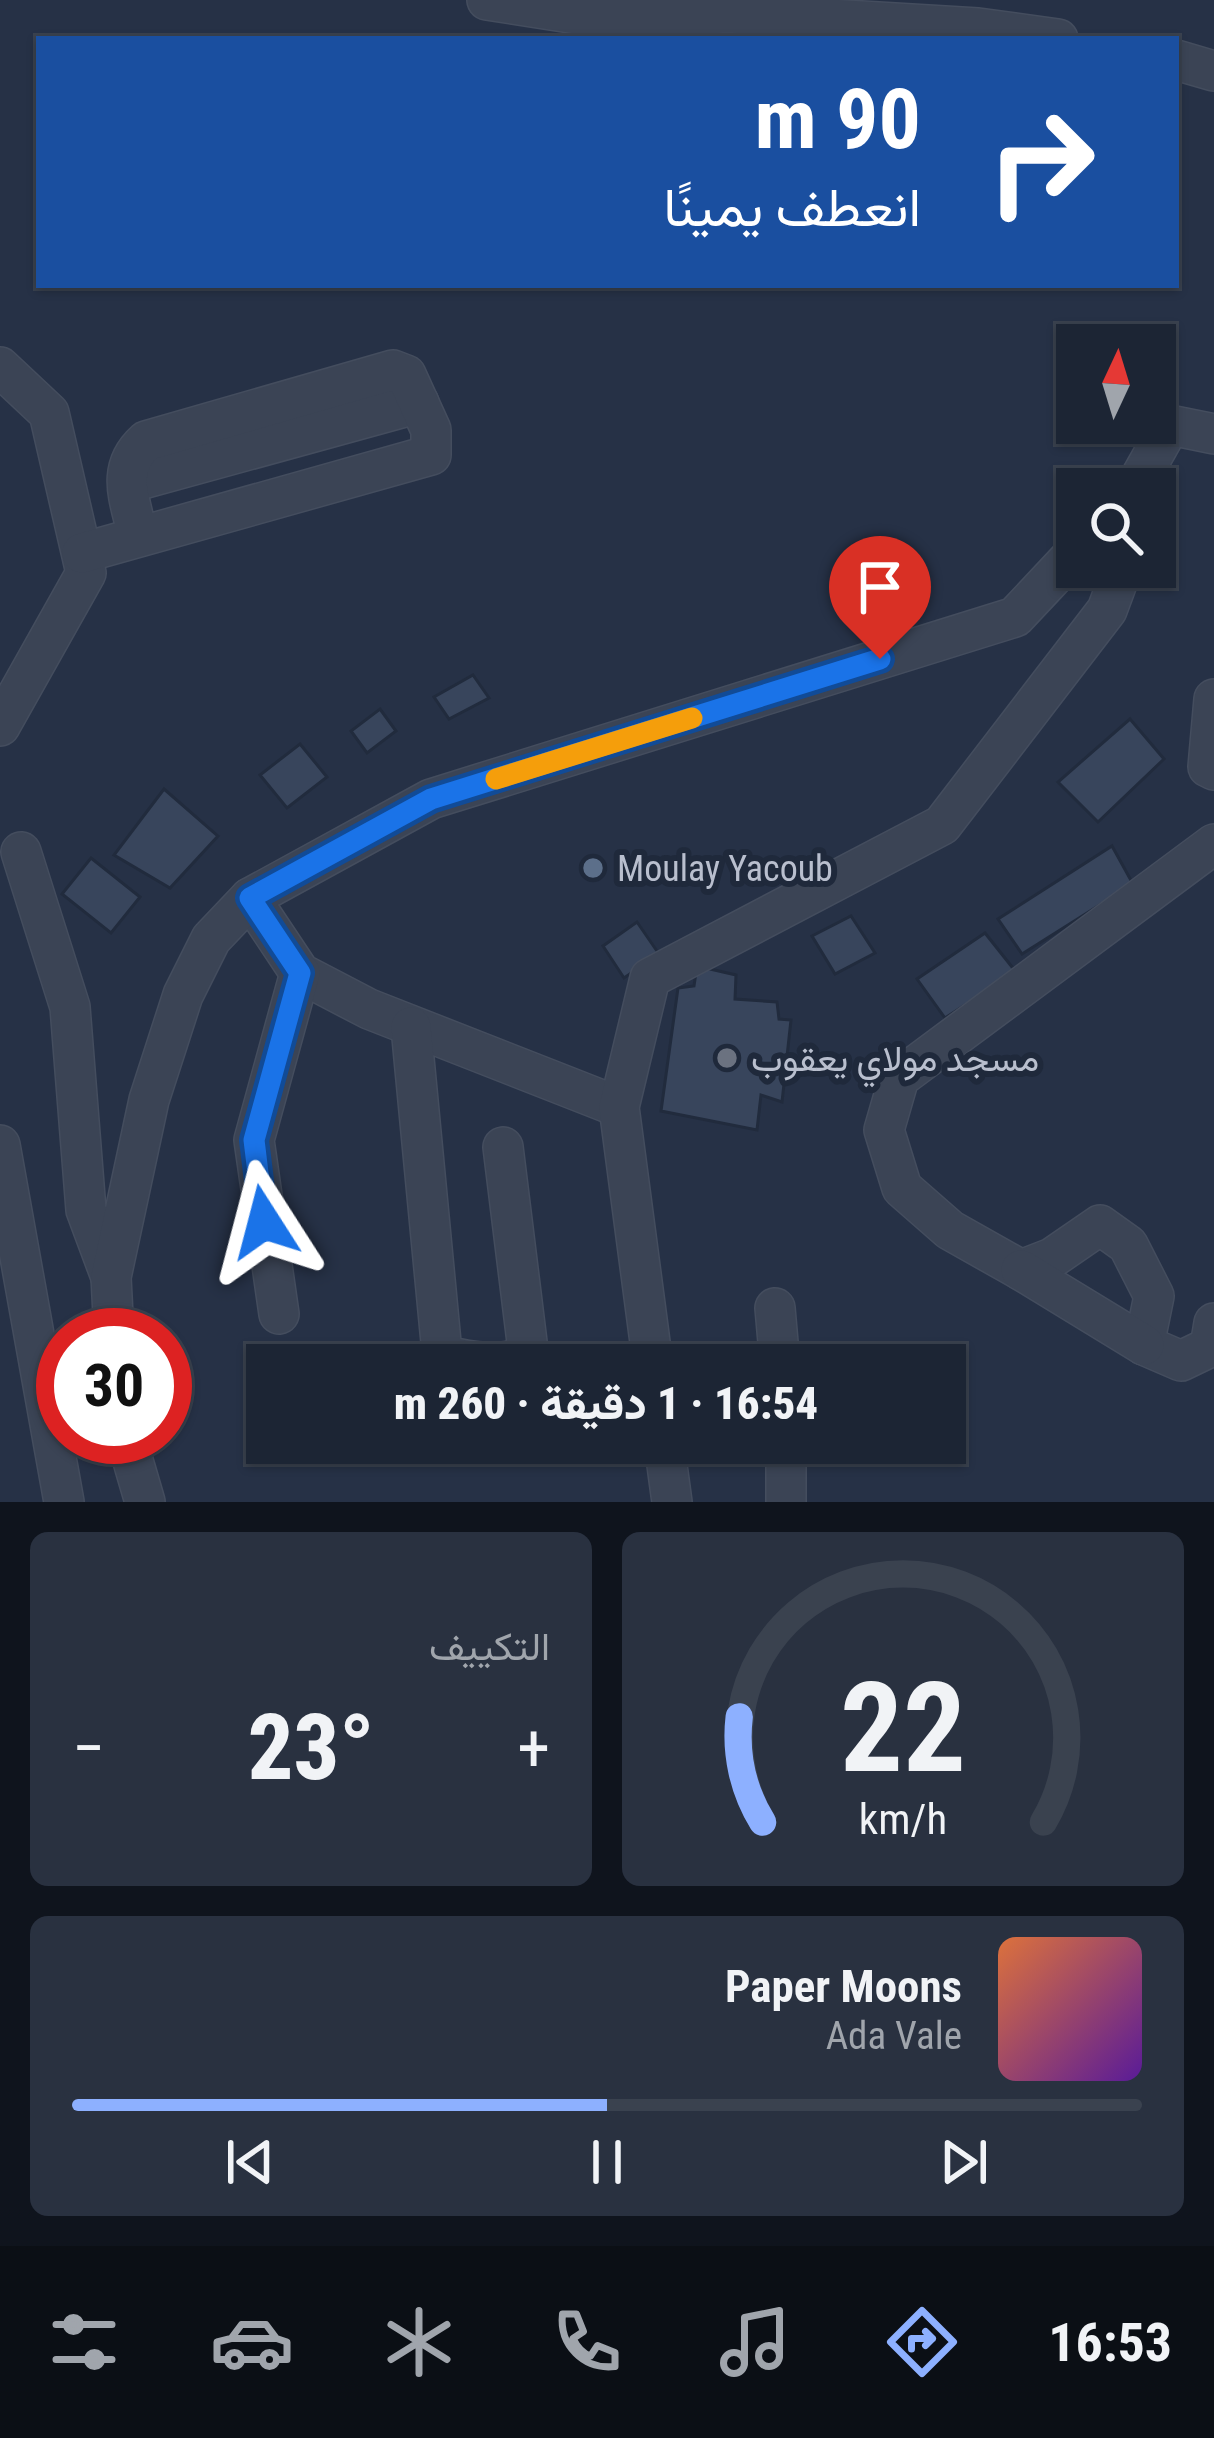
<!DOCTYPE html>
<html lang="ar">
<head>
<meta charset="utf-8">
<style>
  body { margin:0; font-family:"Roboto Condensed",Vazirmatn,sans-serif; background:#293140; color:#f1f3f6; direction:rtl; height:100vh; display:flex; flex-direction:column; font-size:45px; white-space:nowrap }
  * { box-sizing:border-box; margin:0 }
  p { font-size:39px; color:#a0a5ac }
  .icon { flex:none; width:66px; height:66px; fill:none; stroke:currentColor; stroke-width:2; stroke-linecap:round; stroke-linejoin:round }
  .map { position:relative; height:1502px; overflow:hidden; direction:ltr }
  .drawer { display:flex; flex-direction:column; gap:30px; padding:30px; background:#0f141d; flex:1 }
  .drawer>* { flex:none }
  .top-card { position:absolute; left:36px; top:36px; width:1143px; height:252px; border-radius:0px; box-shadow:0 3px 9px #0004,0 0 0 3px #3a424f; direction:rtl; background:#1a4fa0; color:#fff; overflow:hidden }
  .needle { width:78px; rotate:4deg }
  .controls { position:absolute; left:1056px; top:324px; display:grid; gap:24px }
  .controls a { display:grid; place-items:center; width:120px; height:120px; border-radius:0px; background:#1c2534; box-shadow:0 3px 9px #0004,0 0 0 3px #3a424f; font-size:60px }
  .speed { position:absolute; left:36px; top:1308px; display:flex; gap:24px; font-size:60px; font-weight:700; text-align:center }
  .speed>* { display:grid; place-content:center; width:156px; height:156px; border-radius:50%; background:#1c2534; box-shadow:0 3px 9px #0004,0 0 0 3px #3a424f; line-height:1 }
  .speed .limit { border:18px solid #d22; background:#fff; color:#111 }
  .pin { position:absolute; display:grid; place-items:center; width:102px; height:102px; color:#fff; margin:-123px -51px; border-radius:50% 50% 50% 0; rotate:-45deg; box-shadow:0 0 12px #0007 }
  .pin .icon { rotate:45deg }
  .me { position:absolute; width:132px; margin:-66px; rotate:351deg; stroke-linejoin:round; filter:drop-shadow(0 0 9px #0008) }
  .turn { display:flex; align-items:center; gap:42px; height:252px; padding:0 60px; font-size:54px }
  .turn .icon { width:156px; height:156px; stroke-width:2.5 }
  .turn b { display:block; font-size:84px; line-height:102px }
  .big { font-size:90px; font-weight:800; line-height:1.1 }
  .drawer .tile { flex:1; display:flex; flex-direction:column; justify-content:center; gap:18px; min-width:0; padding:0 42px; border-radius:18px; background:#293140 }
  .drawer .dial { align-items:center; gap:0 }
  .dial svg { height:312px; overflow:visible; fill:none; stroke:#3a424f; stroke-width:7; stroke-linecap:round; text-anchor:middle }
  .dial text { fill:#f1f3f6; stroke:none }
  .song { display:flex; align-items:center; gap:36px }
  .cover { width:144px; height:144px; border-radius:18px; background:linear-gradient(135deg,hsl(20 70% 55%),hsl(270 70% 35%)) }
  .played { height:12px; border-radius:6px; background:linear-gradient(90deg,#8db0ff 50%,#3a424f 50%) }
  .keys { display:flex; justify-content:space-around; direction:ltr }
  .heat { display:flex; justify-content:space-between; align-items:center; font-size:66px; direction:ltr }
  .drawer .tiles { flex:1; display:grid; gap:30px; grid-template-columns:1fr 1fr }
  .tile:last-child { grid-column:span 2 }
  .trip { position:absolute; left:246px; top:1344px; width:720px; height:120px; border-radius:0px; background:#1c2534; box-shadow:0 3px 9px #0004,0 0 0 3px #3a424f; font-weight:800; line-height:120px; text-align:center; direction:rtl }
  .menu { display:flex; height:192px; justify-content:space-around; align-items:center; background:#0b0f15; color:#a0a5ac }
  .menu .icon { width:84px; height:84px }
  .menu .active { color:#8db0ff }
  .menu b { font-size:54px; color:#f1f3f6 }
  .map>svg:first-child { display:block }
  .building { fill:#38455c; stroke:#212b3d; stroke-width:3 }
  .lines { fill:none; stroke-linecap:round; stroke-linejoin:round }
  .minor-casing { stroke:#444d5e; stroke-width:42 }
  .minor { stroke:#3b4455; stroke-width:39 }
  .route-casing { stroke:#114b97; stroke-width:30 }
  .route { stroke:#1a73e8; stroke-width:21 }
  .slow { stroke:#f59e0b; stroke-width:21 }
  .service-dot { fill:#5c6f8a; stroke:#1f293b; stroke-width:4.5 }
  .worship-dot { fill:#6b7280; stroke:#1f293b; stroke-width:4.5 }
  .labels { text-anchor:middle; stroke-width:12; stroke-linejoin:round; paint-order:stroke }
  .poi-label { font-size:36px; fill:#b9bfce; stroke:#1f293b; text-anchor:start }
</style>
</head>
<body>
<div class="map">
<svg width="1214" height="1502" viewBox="0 0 1214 1502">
  <rect width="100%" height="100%" fill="#263146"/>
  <g class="building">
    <polygon points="473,675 489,698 449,719 434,697"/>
    <polygon points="380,709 396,731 367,753 351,731"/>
    <polygon points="1130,719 1164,759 1098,822 1058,782"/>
    <polygon points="300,744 327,777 287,808 260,775"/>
    <polygon points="164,789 218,836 170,888 114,855"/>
    <polygon points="1112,846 1133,884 1022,954 998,919"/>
    <polygon points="91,858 140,897 111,933 62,894"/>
    <polygon points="851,916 875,953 835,974 812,936"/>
    <polygon points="637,922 659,954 624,978 603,946"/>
    <polygon points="985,933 1016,972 945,1018 917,979"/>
    <polygon points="697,966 736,975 735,999 777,1002 779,1019 791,1020 782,1102 761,1095 757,1130 661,1111 678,988 694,986"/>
  </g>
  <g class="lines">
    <defs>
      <g id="minor">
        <polyline points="487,0 596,17 730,13 978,28 1058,39"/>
        <polyline points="1176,60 1214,71"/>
        <polyline points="0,367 49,413 86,573 0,726"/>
        <polyline points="128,483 419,403"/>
        <polyline points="1134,489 1170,425 1214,434"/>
        <path d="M82,553L431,455V430L406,375L393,370L146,441C114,470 131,501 138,537"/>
        <polyline points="1214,699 1208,767 1214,770"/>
        <polyline points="1214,844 899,1078 884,1130 902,1188 950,1230 1021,1270 1052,1258 1100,1225 1128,1245 1154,1296 1144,1345 1181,1361 1210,1347 1214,1323"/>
        <polyline points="21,852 70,1007 86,1210 111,1277"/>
        <polyline points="250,898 300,973 369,1009 619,1107"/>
        <path d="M411,1027L442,1353C454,1361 501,1366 515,1359C523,1355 524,1350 527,1342L503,1147"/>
        <polyline points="0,1145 64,1502"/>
        <polyline points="1021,1270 1144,1345"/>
        <polyline points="775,1308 780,1365"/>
        <polyline points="279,1314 254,1140 300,973"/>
        <polyline points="114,1335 111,1277 149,1100 183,995 211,939 250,898 431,799 1015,617 1077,551"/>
        <polyline points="653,1365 619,1107 650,978 942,825 1107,610 1123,567"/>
        <polyline points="126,1437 145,1502"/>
        <polyline points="664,1443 672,1502"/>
        <polyline points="786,1502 786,1443"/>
      </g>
    </defs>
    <use href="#minor" class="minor-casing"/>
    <use href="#minor" class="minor"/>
  </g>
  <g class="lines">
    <defs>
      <polyline id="route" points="264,1222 254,1140 300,973 250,898 431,799 880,659"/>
    </defs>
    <use href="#route" class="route-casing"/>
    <use href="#route" class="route"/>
    <polyline class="slow" points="496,779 692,718"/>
  </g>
  <circle class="service-dot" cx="593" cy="868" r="12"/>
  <circle class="worship-dot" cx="727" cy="1058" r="12"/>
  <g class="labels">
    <g class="poi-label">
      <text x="617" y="881">Moulay Yacoub</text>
      <text x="751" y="1071">مسجد مولاي يعقوب</text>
    </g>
  </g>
</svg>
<div class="controls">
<a><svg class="needle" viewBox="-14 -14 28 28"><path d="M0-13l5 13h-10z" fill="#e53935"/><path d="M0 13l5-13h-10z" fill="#a0a5ac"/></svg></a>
<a><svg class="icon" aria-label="search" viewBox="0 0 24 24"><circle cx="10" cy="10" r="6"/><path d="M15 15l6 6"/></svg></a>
</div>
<div class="speed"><div class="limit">30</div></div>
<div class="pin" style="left:880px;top:659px;background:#d93025"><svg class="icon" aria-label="arrive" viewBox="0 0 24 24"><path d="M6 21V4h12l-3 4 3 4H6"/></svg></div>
<svg class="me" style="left:264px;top:1222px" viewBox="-20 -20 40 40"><path d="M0-17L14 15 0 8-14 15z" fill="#1a73e8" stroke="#fff" stroke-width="4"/></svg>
<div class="trip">16:54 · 1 دقيقة · 260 m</div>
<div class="top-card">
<div class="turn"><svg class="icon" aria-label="right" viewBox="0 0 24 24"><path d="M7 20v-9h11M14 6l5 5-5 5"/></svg><div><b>90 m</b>انعطف يمينًا</div></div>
</div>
</div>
<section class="drawer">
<div class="tiles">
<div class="tile dial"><svg viewBox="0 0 100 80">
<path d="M14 69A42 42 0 1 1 86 69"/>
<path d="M14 69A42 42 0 0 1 8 42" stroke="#8db0ff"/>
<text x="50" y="56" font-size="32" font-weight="700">22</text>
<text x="50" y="72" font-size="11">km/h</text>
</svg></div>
<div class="tile"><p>التكييف</p>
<div class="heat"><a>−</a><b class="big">23°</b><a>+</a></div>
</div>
<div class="tile">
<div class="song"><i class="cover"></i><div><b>Paper Moons</b><p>Ada Vale</p></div></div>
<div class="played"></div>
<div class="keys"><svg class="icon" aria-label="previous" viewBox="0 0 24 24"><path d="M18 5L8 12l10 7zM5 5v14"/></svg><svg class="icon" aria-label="pause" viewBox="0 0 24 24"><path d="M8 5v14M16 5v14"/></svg><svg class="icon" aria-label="next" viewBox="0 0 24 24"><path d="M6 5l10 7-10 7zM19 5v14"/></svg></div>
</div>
</div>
</section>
<nav class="menu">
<b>16:53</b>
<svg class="icon active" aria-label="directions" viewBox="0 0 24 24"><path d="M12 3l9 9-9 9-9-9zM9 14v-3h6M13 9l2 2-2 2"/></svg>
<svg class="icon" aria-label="music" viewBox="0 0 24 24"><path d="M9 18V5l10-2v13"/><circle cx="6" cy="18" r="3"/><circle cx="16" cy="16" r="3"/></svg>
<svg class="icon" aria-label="phone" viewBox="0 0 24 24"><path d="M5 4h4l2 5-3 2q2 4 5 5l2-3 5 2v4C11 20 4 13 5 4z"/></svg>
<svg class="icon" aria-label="climate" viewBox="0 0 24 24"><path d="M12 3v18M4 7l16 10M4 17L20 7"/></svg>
<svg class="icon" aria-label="car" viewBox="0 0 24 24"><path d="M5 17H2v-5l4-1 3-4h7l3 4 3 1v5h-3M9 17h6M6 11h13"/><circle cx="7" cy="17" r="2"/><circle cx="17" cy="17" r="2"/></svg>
<svg class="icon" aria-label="filters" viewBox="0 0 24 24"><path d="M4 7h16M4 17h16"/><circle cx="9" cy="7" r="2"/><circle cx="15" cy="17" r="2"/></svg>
</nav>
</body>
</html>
